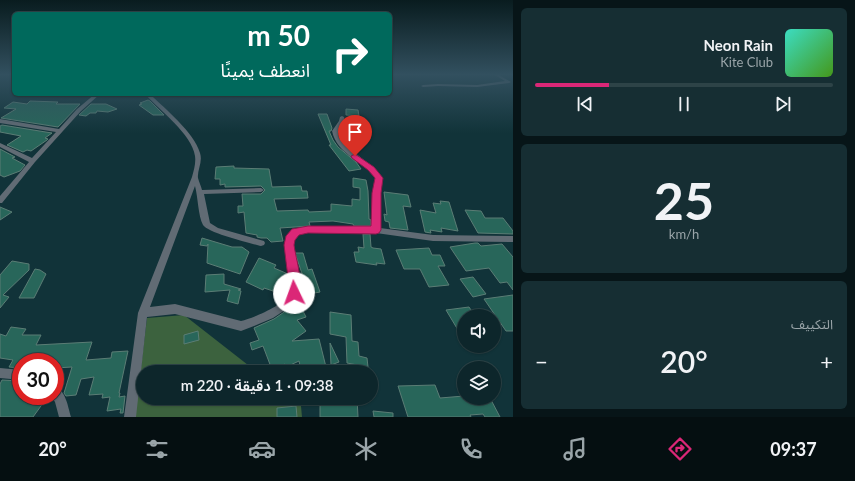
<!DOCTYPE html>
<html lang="ar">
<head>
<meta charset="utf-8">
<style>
  body { margin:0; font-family:Lato,"Noto Sans Arabic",sans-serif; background:#162e33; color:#f1f3f6; direction:rtl; height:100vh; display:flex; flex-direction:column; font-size:15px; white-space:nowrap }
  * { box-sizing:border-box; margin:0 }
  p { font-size:13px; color:#9aa5a9 }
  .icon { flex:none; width:22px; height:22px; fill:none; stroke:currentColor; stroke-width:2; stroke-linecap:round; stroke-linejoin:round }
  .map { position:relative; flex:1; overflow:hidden; direction:ltr }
  .drawer { display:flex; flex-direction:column; gap:8px; padding:8px; background:#071518; width:342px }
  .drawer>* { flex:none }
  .top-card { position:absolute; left:12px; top:12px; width:380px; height:84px; border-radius:6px; box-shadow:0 1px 3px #0004,0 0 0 1px #2d4347; direction:rtl; background:#00695c; color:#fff; overflow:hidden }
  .tools { position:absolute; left:457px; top:309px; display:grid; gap:8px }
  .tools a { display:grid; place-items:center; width:44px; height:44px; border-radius:50%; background:#0d262b; box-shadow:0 1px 3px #0004,0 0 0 1px #2d4347; font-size:20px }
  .speed { position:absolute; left:12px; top:353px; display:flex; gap:8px; font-size:20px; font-weight:700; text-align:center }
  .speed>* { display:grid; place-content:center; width:52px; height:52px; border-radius:50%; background:#0d262b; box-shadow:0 1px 3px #0004,0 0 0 1px #2d4347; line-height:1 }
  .speed .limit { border:6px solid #d22; background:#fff; color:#111 }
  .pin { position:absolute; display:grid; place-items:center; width:34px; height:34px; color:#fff; margin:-41px -17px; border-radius:50% 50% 50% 0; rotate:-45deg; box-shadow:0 0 4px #0007 }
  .pin .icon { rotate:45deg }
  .me { position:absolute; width:44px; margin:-22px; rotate:357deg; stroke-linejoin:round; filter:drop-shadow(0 0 3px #0008) }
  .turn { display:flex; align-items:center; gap:14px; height:84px; padding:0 16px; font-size:18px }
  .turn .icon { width:52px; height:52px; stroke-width:2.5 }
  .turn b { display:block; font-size:28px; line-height:34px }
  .big { font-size:30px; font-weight:600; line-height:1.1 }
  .drawer .tile { flex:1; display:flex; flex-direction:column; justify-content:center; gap:6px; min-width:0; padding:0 14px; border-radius:6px; background:#162e33 }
  .drawer .dial { align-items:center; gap:0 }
  .dial b { font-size:52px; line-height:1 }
  .song { display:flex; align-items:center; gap:12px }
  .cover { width:48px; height:48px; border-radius:6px; background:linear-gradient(135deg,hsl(170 70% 55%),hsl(100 70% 35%)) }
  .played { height:4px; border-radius:2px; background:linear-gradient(90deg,#db2777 25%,#2d4347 25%) }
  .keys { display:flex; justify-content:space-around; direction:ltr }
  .heat { display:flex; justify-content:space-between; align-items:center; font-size:22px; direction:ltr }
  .trip { position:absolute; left:136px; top:365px; width:242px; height:40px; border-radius:20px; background:#0d262b; box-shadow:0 1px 3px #0004,0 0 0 1px #2d4347; font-weight:600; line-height:40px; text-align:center; direction:rtl }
  .dock { display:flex; height:64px; justify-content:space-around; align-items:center; background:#050f11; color:#9aa5a9 }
  .dock .icon { width:28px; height:28px }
  .dock .selected { color:#db2777 }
  .dock b { font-size:18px; color:#f1f3f6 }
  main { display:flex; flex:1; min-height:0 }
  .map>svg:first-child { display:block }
  .green { fill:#3c623e }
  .building { fill:#28665a; stroke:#5b7d75 }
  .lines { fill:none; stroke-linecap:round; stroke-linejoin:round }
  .minor { fill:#616b74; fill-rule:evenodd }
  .route { fill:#db2777; stroke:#8e194d }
</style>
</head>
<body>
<main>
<section class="drawer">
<div class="tile">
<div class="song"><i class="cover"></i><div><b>Neon Rain</b><p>Kite Club</p></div></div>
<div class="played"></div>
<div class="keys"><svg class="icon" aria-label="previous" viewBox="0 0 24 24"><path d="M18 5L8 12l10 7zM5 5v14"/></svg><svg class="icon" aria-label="pause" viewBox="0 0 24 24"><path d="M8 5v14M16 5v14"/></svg><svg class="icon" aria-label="next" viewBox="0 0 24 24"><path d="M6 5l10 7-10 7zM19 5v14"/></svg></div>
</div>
<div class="tile dial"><b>25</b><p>km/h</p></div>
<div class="tile"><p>التكييف</p>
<div class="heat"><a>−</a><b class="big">20°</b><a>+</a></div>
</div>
</section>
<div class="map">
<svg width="513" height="417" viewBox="0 0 513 417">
  <rect width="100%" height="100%" fill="#113339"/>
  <polygon class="green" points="184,315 257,372 143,372 143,398 291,398 301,406 302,417 135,417 147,318"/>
  <g class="building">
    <polygon points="148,100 150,101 164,115 153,115 139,105 142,104 140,103"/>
    <polygon points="30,101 58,102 56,104 80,104 58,127 1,118 16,109 4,108 13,102 27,104"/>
    <polygon points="91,104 106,104 117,109 108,112 97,111 96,113 90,113 86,116 79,115"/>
    <polygon points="346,109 358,110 359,116 346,115"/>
    <polygon points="318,114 327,114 332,128 331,131 329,131 333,140 338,147 356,162 361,169 349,171 329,145 331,145"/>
    <polygon points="2,125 52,133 45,138 48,139 47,140 31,151 27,150 23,152 7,145 21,136 0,132 0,126"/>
    <polygon points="0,149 15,157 12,158 25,165 20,171 4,177 0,175"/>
    <polygon points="234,166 234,168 269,169 272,187 301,186 302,191 307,191 308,198 274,199 277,211 308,210 309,212 331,211 331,204 352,206 352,199 360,200 360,188 353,187 353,178 366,180 368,191 369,219 371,220 371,226 354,226 353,224 333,221 309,222 310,226 280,228 283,241 271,242 267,238 261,238 257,237 257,235 246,233 244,212 238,213 238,206 243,206 242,194 261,194 265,190 261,186 225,187 225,184 220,185 220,179 215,179 216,167"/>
    <polygon points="384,192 408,195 411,207 403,206 408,230 390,228 389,222 385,221 384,214 387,215"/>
    <polygon points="440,201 449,202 458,231 441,228 442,232 430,230 431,233 425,232 420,210 436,213 433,203 441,204"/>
    <polygon points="0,207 12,212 0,220"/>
    <polygon points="465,210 481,211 485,218 503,218 513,231 513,234 478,233"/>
    <polygon points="363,234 370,234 371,247 373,248 381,249 385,264 376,263 377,265 356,262 354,252 359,252 358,247 364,248"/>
    <polygon points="202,238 232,247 242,247 249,252 240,274 207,263 208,244 207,246 200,245"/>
    <polygon points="475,243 478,243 481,246 502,244 513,257 513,290 507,282 500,283 489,268 466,271 450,247"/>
    <polygon points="429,248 432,255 440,255 445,266 438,266 449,285 429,287 420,269 404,269 396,250"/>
    <polygon points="295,253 303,253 308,270 312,269 320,292 309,294"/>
    <polygon points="259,258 276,265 274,268 288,274 287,282 289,285 287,291 284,290 282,294 264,288 263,290 246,282"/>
    <polygon points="12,261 29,264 29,270 3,295 9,297 0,308 0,275"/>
    <polygon points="35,269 40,270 46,274 34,298 19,298"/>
    <polygon points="224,274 224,284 241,289 238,290 241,291 238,304 227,301 230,290 205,292 206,275"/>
    <polygon points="473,277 486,294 473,297 460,279"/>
    <polygon points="513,295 513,331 506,331 484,299"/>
    <polygon points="300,305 306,317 297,320 306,331 292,341 319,339 326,367 301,370 299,361 286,367 285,364 277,368 276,365 271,367 263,346 252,350 250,343 259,340 254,328 274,319 290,308"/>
    <polygon points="469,307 475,316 464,316 464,340 446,310"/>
    <polygon points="330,312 351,315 352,341 358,342 359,356 367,358 368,367 347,363 346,337 330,334"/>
    <polygon points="11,327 26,329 22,335 41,335 36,345 92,342 86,360 111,358 112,352 128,351 119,393 120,393 119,397 125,396 123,413 120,413 121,409 107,411 110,397 102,398 103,394 89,395 94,377 81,379 76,395 66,396 64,393 72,367 55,368 55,362 21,362 21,368 9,367 13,360 0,358 0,334 6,336"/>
    <polygon points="198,331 199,340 184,344 184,335"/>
    <polygon points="330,343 339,362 331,365"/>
    <polygon points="2,380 21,381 21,396 40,396 46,399 33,417 0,417 0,384"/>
    <polygon points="435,385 440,398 464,396 464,398 490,398 500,417 485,417 483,414 470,415 471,417 408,417 398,386"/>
    <polygon points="322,398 339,401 339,398 357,398 358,417 320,417 320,404 327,404 321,402"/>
    <polygon points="296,406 297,417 277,417 277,408"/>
    <polygon points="373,411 393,413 393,417 374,417"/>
  </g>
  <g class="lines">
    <g class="minor">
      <polygon points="495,75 499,75 511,82 509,83 477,87 438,86 423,87 421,86 423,85 438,84 477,85 505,81"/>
      <polygon points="95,94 100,94 81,111 35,162 2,203 0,203 0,196 29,162 0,147 0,143 32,158 56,132 0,123 0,119 59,129 77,109"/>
      <path d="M145,94H150C165,109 194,132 200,153C203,162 197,170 198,178C199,182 201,186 202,190L261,188L264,190L261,192L204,194L210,223L218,228L264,241L265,243L264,245L261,246C250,243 208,233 203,225C198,216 198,197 195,186L150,307L175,304L241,321C253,318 283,306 289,294C298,273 269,238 301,227H372L373,193L376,177C362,161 337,154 332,131L339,121L340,117L342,116L344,117L345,121L338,131L339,138L343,143L376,170L382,177L379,193L380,228L433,235L513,236V242L433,241L376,233H302L296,236L294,240L293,248L298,278L299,287L297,295L293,303L288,308L273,318L254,326L241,331L175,314L147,317L136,417H124L138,313L192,177C194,170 196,163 195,156C192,134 159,110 145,94Z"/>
      <polygon points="0,368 21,370 21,380 0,378"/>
      <path d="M55,386C66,391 68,407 71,417H59L55,402L51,396H55Z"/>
    </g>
  </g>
  <linearGradient id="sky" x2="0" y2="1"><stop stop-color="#091c1f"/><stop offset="0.56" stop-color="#32505f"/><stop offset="1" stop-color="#32505f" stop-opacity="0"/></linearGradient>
  <rect width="513" height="133" fill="url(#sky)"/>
  <path class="route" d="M355,154L374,167L383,178L381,193V230L379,233L376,234L308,233L299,235L295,240L294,245C296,260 304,282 298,297L294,298L290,297L288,293L289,286L284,245L286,236L292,229L308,226H371L372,193L375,178L368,170L352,158L351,156Z"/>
</svg>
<div class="tools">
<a><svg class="icon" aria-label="sound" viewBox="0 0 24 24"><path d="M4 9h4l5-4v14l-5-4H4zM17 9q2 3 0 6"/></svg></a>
<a><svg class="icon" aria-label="layers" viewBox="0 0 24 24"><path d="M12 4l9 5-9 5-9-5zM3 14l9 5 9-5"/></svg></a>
</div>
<div class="speed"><div class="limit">30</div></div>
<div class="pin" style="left:355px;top:156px;background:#d93025"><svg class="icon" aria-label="arrive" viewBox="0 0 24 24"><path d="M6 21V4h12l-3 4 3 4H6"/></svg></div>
<svg class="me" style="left:294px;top:293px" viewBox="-20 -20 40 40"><circle r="19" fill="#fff"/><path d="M0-13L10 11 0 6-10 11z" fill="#db2777"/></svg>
<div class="trip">09:38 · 1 دقيقة · 220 m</div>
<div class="top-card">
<div class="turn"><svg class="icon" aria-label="right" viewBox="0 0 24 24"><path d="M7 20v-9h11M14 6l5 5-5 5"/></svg><div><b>50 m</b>انعطف يمينًا</div></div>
</div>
</div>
</main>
<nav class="dock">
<b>09:37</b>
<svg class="icon selected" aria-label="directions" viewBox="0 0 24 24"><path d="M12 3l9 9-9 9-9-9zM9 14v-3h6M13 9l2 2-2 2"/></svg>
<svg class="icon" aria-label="music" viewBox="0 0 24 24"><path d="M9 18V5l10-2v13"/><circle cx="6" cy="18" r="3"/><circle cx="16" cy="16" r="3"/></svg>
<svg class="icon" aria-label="phone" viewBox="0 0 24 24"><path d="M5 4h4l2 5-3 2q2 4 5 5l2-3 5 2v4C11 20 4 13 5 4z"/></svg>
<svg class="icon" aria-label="climate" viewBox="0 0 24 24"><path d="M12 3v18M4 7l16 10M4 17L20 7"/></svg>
<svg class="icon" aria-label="car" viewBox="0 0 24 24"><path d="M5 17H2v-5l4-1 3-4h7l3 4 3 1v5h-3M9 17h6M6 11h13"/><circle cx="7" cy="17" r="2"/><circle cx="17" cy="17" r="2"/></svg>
<svg class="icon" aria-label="filters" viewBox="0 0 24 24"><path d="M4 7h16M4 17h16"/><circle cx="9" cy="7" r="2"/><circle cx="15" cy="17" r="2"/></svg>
<b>20°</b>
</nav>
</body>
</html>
